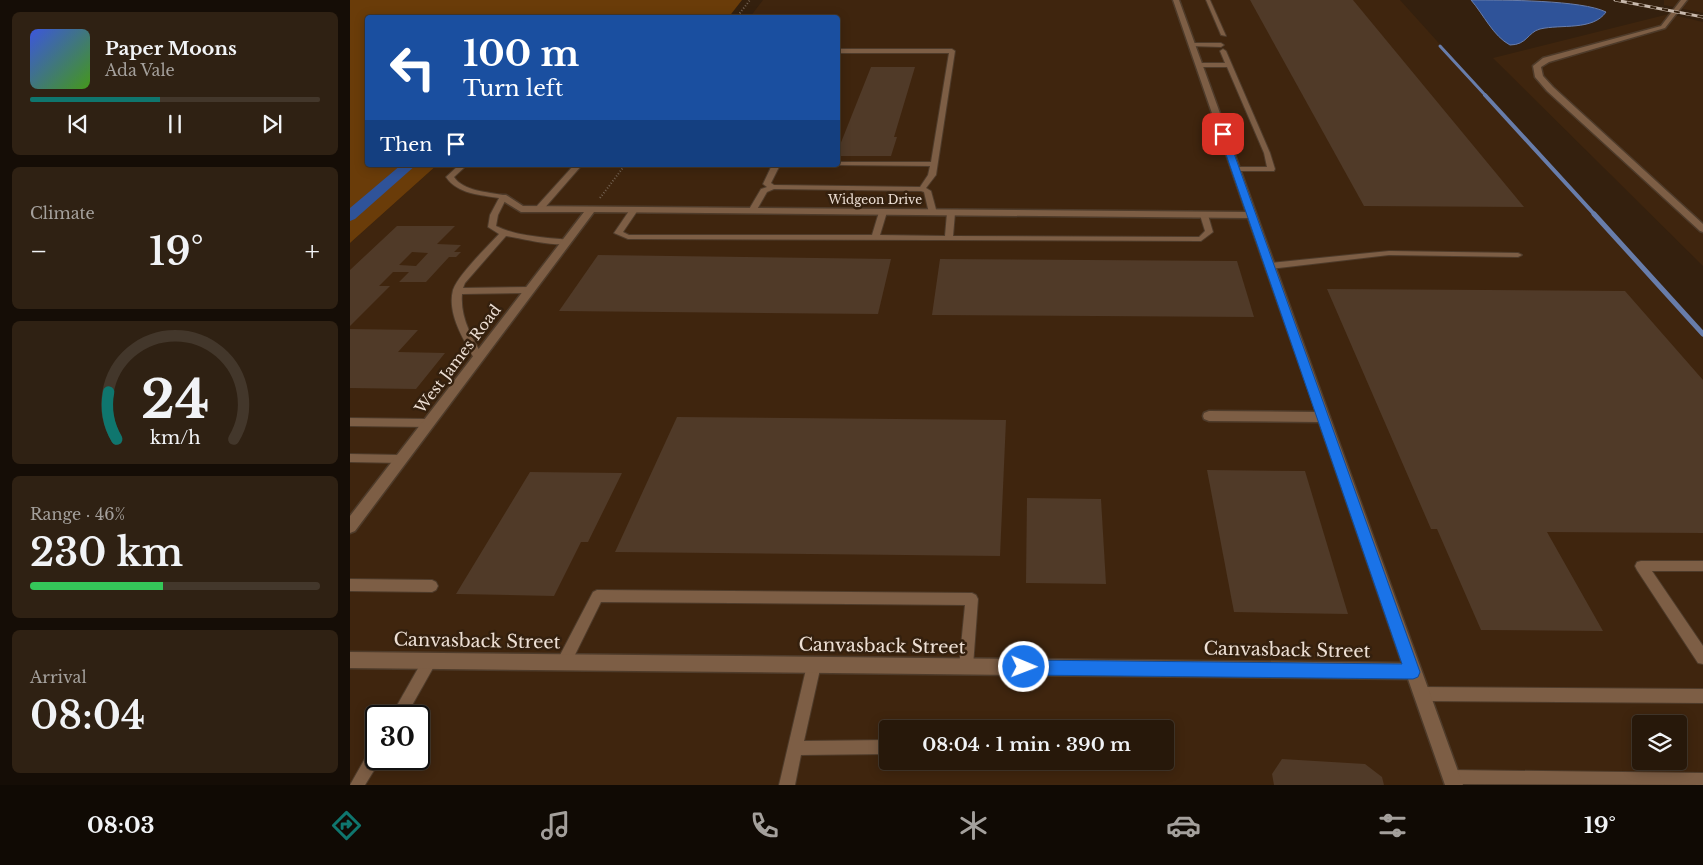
<!DOCTYPE html>
<html lang="en">
<head>
<meta charset="utf-8">
<style>
  body { margin:0; font-family:"Libre Baskerville",serif; background:#2f2113; color:#f1f3f6; height:100vh; display:flex; flex-direction:column; font-size:19px; white-space:nowrap }
  * { box-sizing:border-box; margin:0 }
  p { font-size:16px; color:#a4a09c }
  .icon { flex:none; width:28px; height:28px; fill:none; stroke:currentColor; stroke-width:2; stroke-linecap:round; stroke-linejoin:round }
  .map { position:relative; flex:1; overflow:hidden }
  .side { display:flex; flex-direction:column; gap:12px; padding:12px; background:#150d06; width:350px }
  .side>* { flex:none }
  .guide { position:absolute; left:15px; top:15px; width:475px; height:152px; border-radius:5px; box-shadow:0 2px 12px #0003,0 0 0 1px #43372b; background:#1a4fa0; color:#fff; overflow:hidden }
  .tools { position:absolute; left:1282px; top:715px; display:grid; gap:10px }
  .tools a { display:grid; place-items:center; width:55px; height:55px; border-radius:5px; background:#27180a; box-shadow:0 2px 12px #0003,0 0 0 1px #43372b; font-size:25px }
  .speed { position:absolute; left:15px; top:705px; display:flex; gap:10px; font-size:25px; font-weight:700; text-align:center }
  .speed>* { display:grid; place-content:center; width:65px; height:65px; border-radius:50%; background:#27180a; box-shadow:0 2px 12px #0003,0 0 0 1px #43372b; line-height:1 }
  .speed .limit { border:2px solid #111; border-radius:8px; background:#fff; color:#111 }
  .pin { position:absolute; display:grid; place-items:center; width:42px; height:42px; color:#fff; margin:-21px; border-radius:10px; box-shadow:0 2px 8px #0006 }
  .me { position:absolute; width:55px; margin:-28px; rotate:91deg; stroke-linejoin:round; filter:drop-shadow(0 0 4px #0008) }
  .turn { display:flex; align-items:center; gap:18px; height:105px; padding:0 15px; font-size:22px }
  .turn .icon { width:65px; height:65px; stroke-width:2.5 }
  .turn b { display:block; font-size:35px; line-height:42px }
  .then { display:flex; align-items:center; height:48px; padding:0 15px; background:#0003; gap:10px; font-size:19px }
  .big { font-size:38px; font-weight:600; line-height:1.1 }
  .side .card { flex:1; display:flex; flex-direction:column; justify-content:center; gap:8px; min-width:0; padding:0 18px; border-radius:8px; background:#2f2113 }
  .side .dial { align-items:center; gap:0 }
  .dial svg { height:130px; overflow:visible; fill:none; stroke:#43372b; stroke-width:7; stroke-linecap:round; text-anchor:middle }
  .dial text { fill:#f1f3f6; stroke:none }
  .song { display:flex; align-items:center; gap:15px }
  .cover { width:60px; height:60px; border-radius:8px; background:linear-gradient(135deg,hsl(230 70% 55%),hsl(100 70% 35%)) }
  .played { height:5px; border-radius:2px; background:linear-gradient(90deg,#0f766e 45%,#43372b 45%) }
  .keys { display:flex; justify-content:space-around; direction:ltr }
  .heat { display:flex; justify-content:space-between; align-items:center; font-size:28px; direction:ltr }
  .charge { height:8px; border-radius:4px; background:linear-gradient(90deg,#34c759 46%,#43372b 0) }
  .trip { position:absolute; left:529px; top:720px; width:295px; height:50px; border-radius:5px; background:#27180a; box-shadow:0 2px 12px #0003,0 0 0 1px #43372b; font-weight:600; line-height:50px; text-align:center }
  .menu { display:flex; height:80px; justify-content:space-around; align-items:center; background:#100a04; color:#a4a09c }
  .menu .icon { width:35px; height:35px }
  .menu .current { color:#0f766e }
  .menu b { font-size:22px; color:#f1f3f6 }
  main { display:flex; flex:1; min-height:0 }
  .map>svg:first-child { display:block }
  .built { fill:#3f250e; fill-rule:evenodd }
  .green { fill:#6a3c09 }
  .water { fill:#2f5399; stroke:#687dab }
  .lines { fill:none; stroke-linecap:round; stroke-linejoin:round }
  .stream-far2 { stroke:#687dab; stroke-width:3 }
  .stream-far1 { stroke:#687dab; stroke-width:4 }
  .stream { stroke:#687dab; stroke-width:5 }
  .canal { fill:#2f5399; fill-rule:evenodd }
  .building { fill:#503a28; fill-rule:evenodd }
  .lane-casing { stroke:#4e3b2a; stroke-width:2 }
  .street-casing { stroke:#4e3b2a; stroke-width:3 }
  .path { stroke:#726050; stroke-width:2; stroke-dasharray:1 2; stroke-linecap:butt }
  .lane { fill:#7d5e45; fill-rule:evenodd }
  .street { fill:#7d5e45; fill-rule:evenodd }
  .rail-casing { stroke:#c8b9ad; stroke-width:3 }
  .rail { stroke:#34200e; stroke-width:2; stroke-dasharray:6; stroke-linecap:butt }
  .route { fill:#1a73e8; stroke:#114b97 }
  .labels { text-anchor:middle; stroke-width:5; stroke-linejoin:round; paint-order:stroke }
  .far-street-label { font-size:12px; fill:#eddfd4; stroke:#34200e }
  .street-label { font-size:15px; fill:#eddfd4; stroke:#34200e }
  .near-street-label { font-size:18px; fill:#eddfd4; stroke:#34200e }
</style>
</head>
<body>
<main>
<section class="side">
<div class="card">
<div class="song"><i class="cover"></i><div><b>Paper Moons</b><p>Ada Vale</p></div></div>
<div class="played"></div>
<div class="keys"><svg class="icon" aria-label="previous" viewBox="0 0 24 24"><path d="M18 5L8 12l10 7zM5 5v14"/></svg><svg class="icon" aria-label="pause" viewBox="0 0 24 24"><path d="M8 5v14M16 5v14"/></svg><svg class="icon" aria-label="next" viewBox="0 0 24 24"><path d="M6 5l10 7-10 7zM19 5v14"/></svg></div>
</div>
<div class="card"><p>Climate</p>
<div class="heat"><a>−</a><b class="big">19°</b><a>+</a></div>
</div>
<div class="card dial"><svg viewBox="0 0 100 80">
<path d="M14 69A42 42 0 1 1 86 69"/>
<path d="M14 69A42 42 0 0 1 9 40" stroke="#0f766e"/>
<text x="50" y="56" font-size="32" font-weight="700">24</text>
<text x="50" y="72" font-size="11">km/h</text>
</svg></div>
<div class="card"><p>Range · 46%</p><b class="big">230 km</b><div class="charge"></div></div>
<div class="card"><p>Arrival</p><b class="big">08:04</b></div>
</section>
<div class="map">
<svg width="1353" height="785" viewBox="0 0 1353 785">
  <rect width="100%" height="100%" fill="#34200e"/>
  <g class="built">
    <path d="M413,0H1050L1353,336V785H0V243L87,165H488V18L400,17ZM26,716H69V759H26ZM1291,724H1329V761H1291ZM538,729H815V761H538Z"/>
    <polygon points="1314,0 1353,0 1353,13 1314,5"/>
    <polygon points="1319,14 1353,22 1353,266 1143,58"/>
  </g>
  <polygon class="green" points="0,0 392,0 378,18 18,18 18,165 87,165 0,243"/>
  <path class="water" d="M1121,0C1154,0 1232,0 1256,12C1243,31 1211,24 1190,29C1178,32 1177,45 1160,45C1143,36 1134,15 1121,0Z"/>
  <g class="lines">
    <polyline class="stream-far2" points="1090,46 1136,96"/>
    <polyline class="stream-far1" points="1135,95 1245,215"/>
    <polyline class="stream" points="1244,214 1353,334"/>
    <polygon class="canal" points="51,165 66,165 5,219 0,221 0,208"/>
  </g>
  <g class="building">
    <polygon points="900,0 1003,0 1174,207 1014,206"/>
    <polygon points="521,67 565,67 544,137 547,137 541,156 488,156 488,150"/>
    <path d="M47,226H105L87,244L111,245L104,252H111L106,257H99L76,282H49L59,272H43L29,286H40L0,326V270ZM62,252L78,253L66,266L49,265Z"/>
    <polygon points="248,255 541,259 528,314 209,311"/>
    <polygon points="590,259 887,261 904,317 582,315"/>
    <polygon points="977,289 1275,291 1353,380 1353,533 1197,532 1253,631 1131,630 1087,529 1081,529"/>
    <polygon points="0,329 68,330 48,352 95,353 66,389 0,388"/>
    <polygon points="327,417 656,420 650,556 265,552"/>
    <polygon points="857,470 955,471 998,614 884,612"/>
    <polygon points="180,472 272,473 238,542 231,542 204,596 106,594"/>
    <polygon points="677,498 751,499 756,584 676,583"/>
    <polygon points="932,759 1015,764 1032,777 1034,785 924,785 922,774"/>
  </g>
  <g class="lines">
    <defs>
      <g id="lane">
        <polygon points="856,0 860,0 876,36 871,35"/>
        <polygon points="842,43 871,43 874,45 871,47 840,46 839,45"/>
        <polygon points="488,49 602,49 605,51 586,175 576,188 581,191 587,213 586,215 583,215 579,213 574,192 571,191 424,189 417,192 405,213 399,213 398,211 411,189 417,187 413,184 422,165 430,165 421,183 424,185 570,187 578,175 580,166 485,165 488,165 488,162 581,162 599,53 488,53"/>
        <polygon points="873,49 876,51 920,153 925,169 924,171 885,171 881,169 885,167 917,167 914,153 877,67 849,67 846,65 849,63 875,63 870,51"/>
        <path d="M109,165H117L104,177C113,191 138,192 153,195L157,197L148,215L146,226C162,234 180,236 198,238C205,239 215,238 221,242C211,249 170,238 156,236L115,283L113,288L181,287L185,290L181,293L112,294C110,318 122,338 134,358L129,361L124,358C113,339 97,313 103,290C108,275 137,247 149,234L138,227L140,215L149,198C131,195 107,194 96,177Z"/>
        <polygon points="224,165 232,165 192,211 186,211 186,207"/>
        <polygon points="281,208 284,208 288,210 273,232 279,235 522,235 529,212 533,210 537,212 530,235 595,236 597,213 601,211 605,213 603,236 849,237 855,231 850,215 854,213 858,215 863,232 851,241 278,239 264,233"/>
        <polygon points="1039,251 1168,253 1172,255 1168,257 1039,255 919,269 915,266 919,263"/>
        <polygon points="0,418 79,419 83,420 84,423 83,426 79,427 0,426"/>
        <polygon points="0,454 52,455 56,456 57,459 56,462 52,463 0,462"/>
        <polygon points="1291,561 1353,561 1353,571 1302,571 1353,646 1353,664 1348,663 1287,570 1285,566 1287,562"/>
        <polygon points="0,579 82,580 86,582 88,586 86,590 82,592 0,591"/>
        <polygon points="247,590 622,593 626,595 628,599 623,666 621,671 616,673 611,671 609,666 615,605 251,602 219,667 214,669 209,667 207,662 209,657 243,592"/>
        <polygon points="80,654 85,656 87,661 56,716 41,716 75,656"/>
        <polygon points="464,658 469,660 471,665 454,741 538,740 538,754 451,755 445,785 429,785 457,665 459,660"/>
        <polygon points="1071,687 1353,689 1353,703 1071,701 1066,699 1064,694 1066,689"/>
        <polygon points="26,746 26,759 31,759 15,785 0,785 21,748"/>
        <polygon points="1101,770 1353,773 1353,785 1101,784 1096,782 1094,777 1096,772"/>
      </g>
      <g id="street">
        <polygon points="823,0 829,0 1113,785 1095,785 1058,679 0,668 0,652 1052,663 969,422 859,421 854,419 853,416 854,413 859,411 966,412 898,218 244,212 5,531 0,533 0,516 234,212 171,212 150,199 150,195 156,195 173,206 896,212"/>
        <polygon points="1331,0 1337,0 1315,28 1199,62 1191,67 1193,76 1203,87 1353,224 1353,232 1350,231 1197,91 1185,77 1183,66 1193,58 1311,26"/>
      </g>
    </defs>
    <use href="#lane" class="lane-casing"/>
    <use href="#street" class="street-casing"/>
    <g class="path">
      <polyline points="386,18 400,0"/>
      <polyline points="250,198 275,165"/>
    </g>
    <use href="#lane" class="lane"/>
    <use href="#street" class="street"/>
    <defs>
      <polyline id="rail" points="1265,0 1353,17"/>
    </defs>
    <use href="#rail" class="rail-casing"/>
    <use href="#rail" class="rail"/>
  </g>
  <polygon class="route" points="870,133 877,134 1070,672 1068,677 1063,679 674,675 669,672 667,667 669,662 674,660 1052,664 869,134"/>
  <g class="labels">
    <g class="far-street-label">
      <text x="525" y="204">Widgeon Drive</text>
    </g>
    <g class="street-label">
      <text transform="translate(108 359) rotate(-53)" y="5">West James Road</text>
    </g>
    <g class="near-street-label">
      <text transform="translate(127 641) rotate(1)" y="6">Canvasback Street</text>
      <text transform="translate(532 646) rotate(1)" y="6">Canvasback Street</text>
      <text transform="translate(937 650) rotate(1)" y="6">Canvasback Street</text>
    </g>
  </g>
</svg>
<div class="tools">
<a><svg class="icon" aria-label="layers" viewBox="0 0 24 24"><path d="M12 4l9 5-9 5-9-5zM3 14l9 5 9-5"/></svg></a>
</div>
<div class="speed"><div class="limit">30</div></div>
<div class="pin" style="left:873px;top:134px;background:#d93025"><svg class="icon" aria-label="arrive" viewBox="0 0 24 24"><path d="M6 21V4h12l-3 4 3 4H6"/></svg></div>
<svg class="me" style="left:674px;top:667px" viewBox="-20 -20 40 40"><circle r="17" fill="#1a73e8" stroke="#fff" stroke-width="3"/><path d="M0-11L8 9 0 5-8 9z" fill="#fff"/></svg>
<div class="trip">08:04 · 1 min · 390 m</div>
<div class="guide">
<div class="turn"><svg class="icon" aria-label="left" viewBox="0 0 24 24"><path d="M17 20v-9H6M10 6l-5 5 5 5"/></svg><div><b>100 m</b>Turn left</div></div>
<div class="then">Then<svg class="icon" aria-label="arrive" viewBox="0 0 24 24"><path d="M6 21V4h12l-3 4 3 4H6"/></svg></div>
</div>
</div>
</main>
<nav class="menu">
<b>08:03</b>
<svg class="icon current" aria-label="directions" viewBox="0 0 24 24"><path d="M12 3l9 9-9 9-9-9zM9 14v-3h6M13 9l2 2-2 2"/></svg>
<svg class="icon" aria-label="music" viewBox="0 0 24 24"><path d="M9 18V5l10-2v13"/><circle cx="6" cy="18" r="3"/><circle cx="16" cy="16" r="3"/></svg>
<svg class="icon" aria-label="phone" viewBox="0 0 24 24"><path d="M5 4h4l2 5-3 2q2 4 5 5l2-3 5 2v4C11 20 4 13 5 4z"/></svg>
<svg class="icon" aria-label="climate" viewBox="0 0 24 24"><path d="M12 3v18M4 7l16 10M4 17L20 7"/></svg>
<svg class="icon" aria-label="car" viewBox="0 0 24 24"><path d="M5 17H2v-5l4-1 3-4h7l3 4 3 1v5h-3M9 17h6M6 11h13"/><circle cx="7" cy="17" r="2"/><circle cx="17" cy="17" r="2"/></svg>
<svg class="icon" aria-label="filters" viewBox="0 0 24 24"><path d="M4 7h16M4 17h16"/><circle cx="9" cy="7" r="2"/><circle cx="15" cy="17" r="2"/></svg>
<b>19°</b>
</nav>
</body>
</html>
